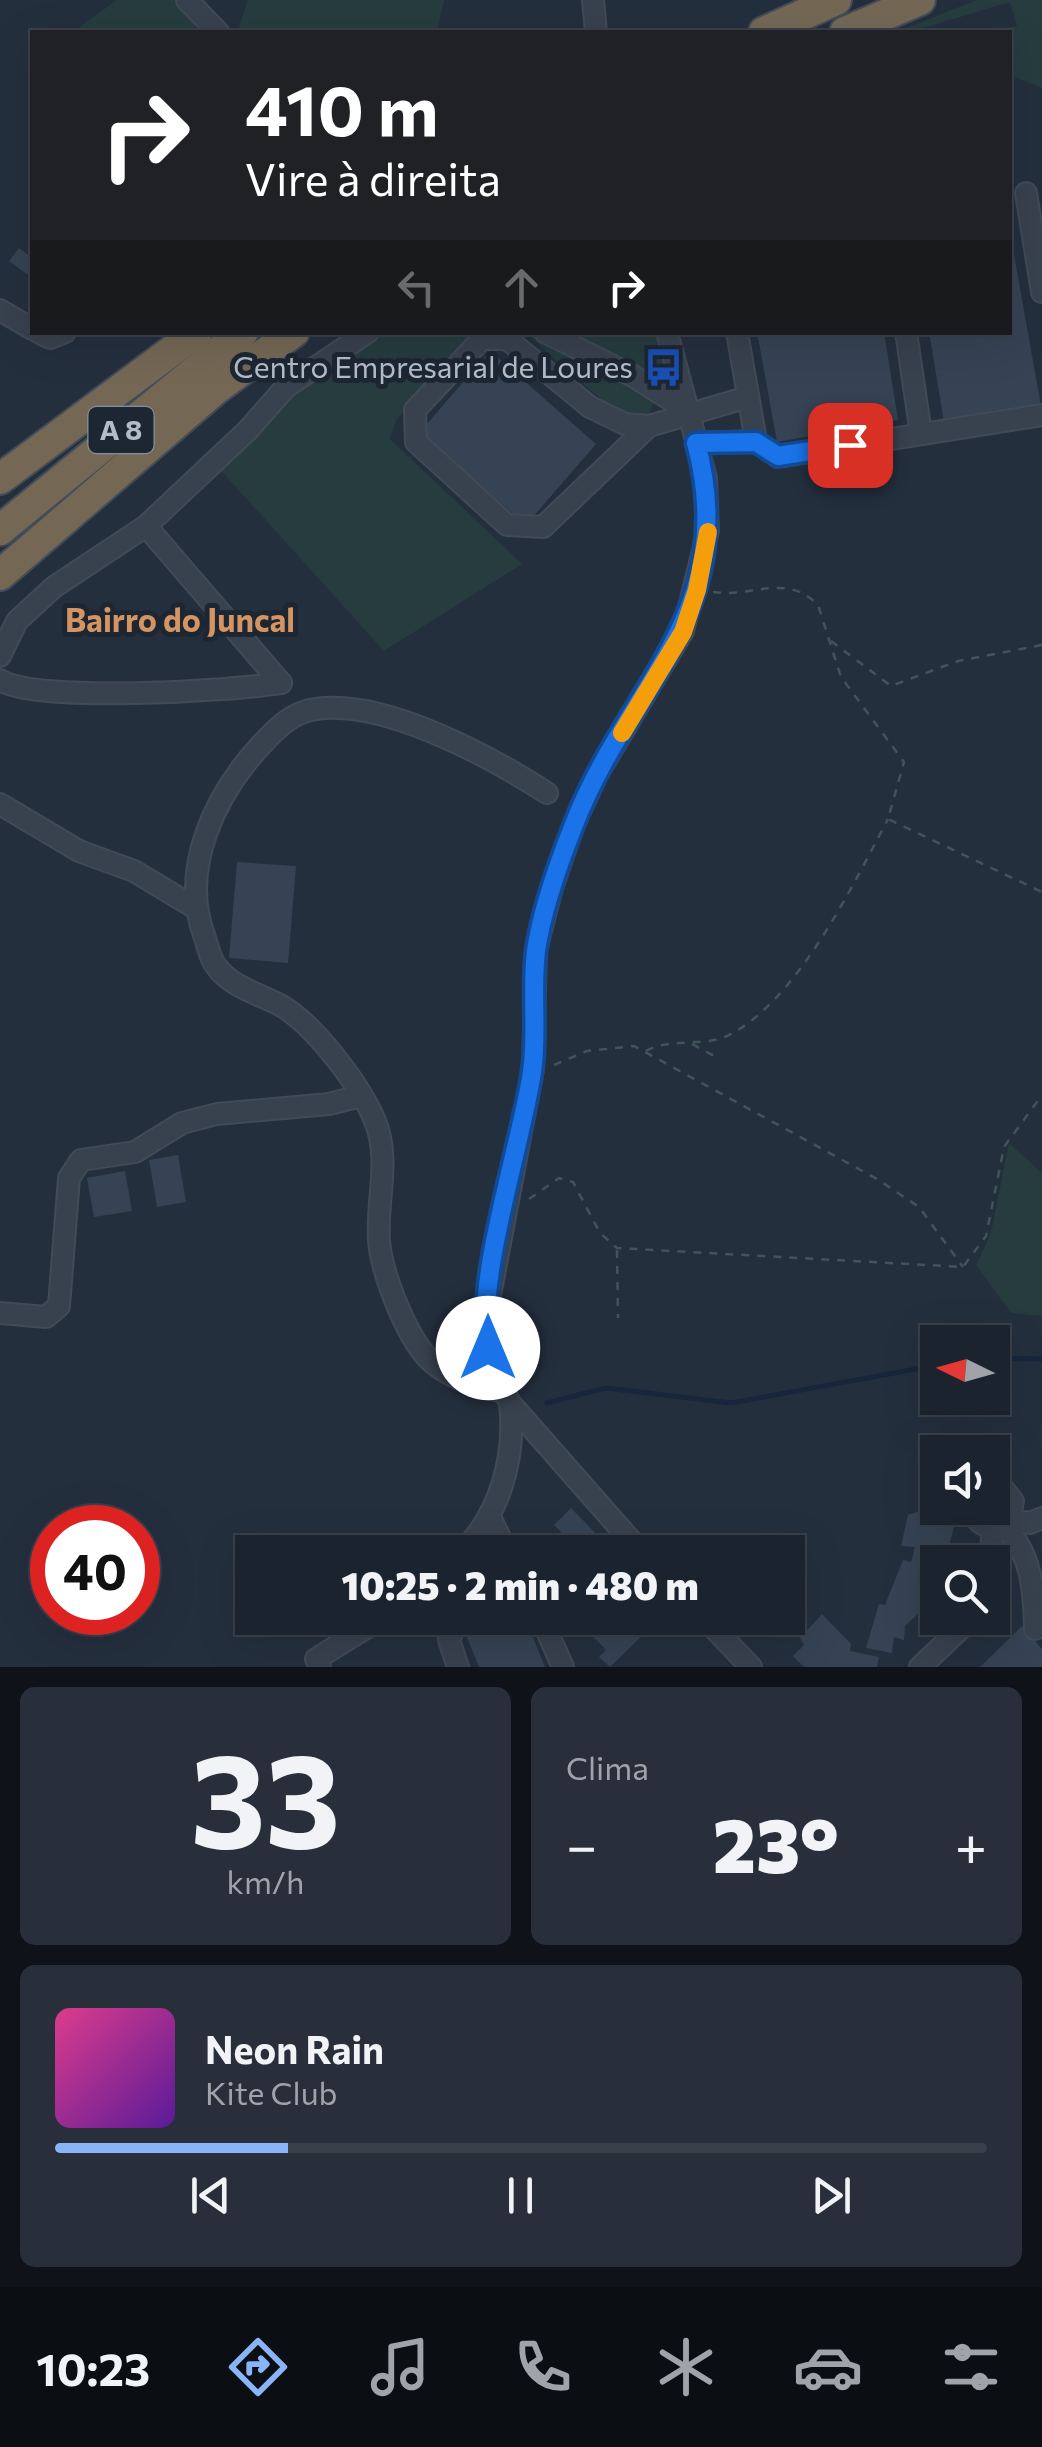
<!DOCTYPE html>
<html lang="pt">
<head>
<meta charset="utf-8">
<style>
  body { margin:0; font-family:Commissioner,sans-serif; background:#282f3a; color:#f1f3f6; height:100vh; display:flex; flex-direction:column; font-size:38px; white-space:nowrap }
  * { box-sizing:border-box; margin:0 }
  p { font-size:32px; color:#a0a4aa }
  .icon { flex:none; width:55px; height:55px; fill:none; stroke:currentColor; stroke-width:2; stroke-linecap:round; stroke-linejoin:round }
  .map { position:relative; height:1667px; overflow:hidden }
  .drawer { display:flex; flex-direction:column; gap:20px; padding:20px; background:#0f1319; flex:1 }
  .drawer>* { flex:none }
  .guide { position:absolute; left:30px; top:30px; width:982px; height:305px; border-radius:0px; box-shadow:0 10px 40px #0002,0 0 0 2px #39404a; background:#202124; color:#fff; overflow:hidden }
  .needle { width:65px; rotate:275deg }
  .fabs { position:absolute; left:920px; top:1325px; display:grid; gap:20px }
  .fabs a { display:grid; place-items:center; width:90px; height:90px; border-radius:0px; background:#1b232e; box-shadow:0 10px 40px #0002,0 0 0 2px #39404a; font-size:50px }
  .speed { position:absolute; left:30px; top:1505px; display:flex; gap:20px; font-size:50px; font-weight:700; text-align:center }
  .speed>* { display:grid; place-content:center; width:130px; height:130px; border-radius:50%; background:#1b232e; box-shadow:0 10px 40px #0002,0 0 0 2px #39404a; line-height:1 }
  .speed .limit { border:15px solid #d22; background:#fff; color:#111 }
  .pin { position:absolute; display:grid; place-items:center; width:85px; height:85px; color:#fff; margin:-42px; border-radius:20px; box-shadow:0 5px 15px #0006 }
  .me { position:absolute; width:110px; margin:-55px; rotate:0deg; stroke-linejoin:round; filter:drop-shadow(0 0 8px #0008) }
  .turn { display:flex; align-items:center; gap:35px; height:210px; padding:0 50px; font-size:45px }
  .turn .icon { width:130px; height:130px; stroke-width:2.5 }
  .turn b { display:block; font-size:70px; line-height:85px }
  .lanes { display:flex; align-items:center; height:95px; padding:0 50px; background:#0003; justify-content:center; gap:50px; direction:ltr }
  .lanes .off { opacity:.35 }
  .big { font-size:75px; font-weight:800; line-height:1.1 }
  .drawer .widget { flex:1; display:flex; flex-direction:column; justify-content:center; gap:15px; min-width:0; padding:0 35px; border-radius:15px; background:#282f3a }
  .drawer .dial { align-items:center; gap:0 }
  .dial b { font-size:130px; line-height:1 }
  .song { display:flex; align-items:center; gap:30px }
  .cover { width:120px; height:120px; border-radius:15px; background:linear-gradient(135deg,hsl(330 70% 55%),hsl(270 70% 35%)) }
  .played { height:10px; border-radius:5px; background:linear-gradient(90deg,#8ab4f8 25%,#39404a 25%) }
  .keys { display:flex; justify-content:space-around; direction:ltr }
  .heat { display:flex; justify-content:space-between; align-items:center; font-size:55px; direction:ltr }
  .drawer .tiles { flex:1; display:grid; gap:20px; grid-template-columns:1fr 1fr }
  .widget:last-child { grid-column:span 2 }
  .trip { position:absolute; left:235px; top:1535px; width:570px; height:100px; border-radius:0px; background:#1b232e; box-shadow:0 10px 40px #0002,0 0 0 2px #39404a; font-weight:800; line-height:100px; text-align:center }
  .menu { display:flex; height:160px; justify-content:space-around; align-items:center; background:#0b0e12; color:#a0a4aa }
  .menu .icon { width:70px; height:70px }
  .menu .selected { color:#8ab4f8 }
  .menu b { font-size:45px; color:#f1f3f6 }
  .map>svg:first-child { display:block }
  .green { fill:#263c3f }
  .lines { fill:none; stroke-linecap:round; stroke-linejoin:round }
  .stream { stroke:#17263c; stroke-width:5 }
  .building { fill:#364354 }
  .minor-casing { stroke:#414a57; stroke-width:24 }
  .highway-casing { stroke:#434c59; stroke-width:34 }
  .path { stroke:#3f5557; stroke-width:2.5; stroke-dasharray:8 8; stroke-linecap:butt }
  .minor { stroke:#38414e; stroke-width:20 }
  .highway { stroke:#746855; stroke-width:30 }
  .route-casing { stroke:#114b97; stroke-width:25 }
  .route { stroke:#1a73e8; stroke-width:18 }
  .slow { stroke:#f59e0b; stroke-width:18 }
  .labels { text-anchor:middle; stroke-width:10; stroke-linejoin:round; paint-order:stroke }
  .shield { fill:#1d2633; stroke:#878f9c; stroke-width:2.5 }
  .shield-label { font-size:28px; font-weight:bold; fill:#b4bcc9 }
  .poi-label { font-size:30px; fill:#b4bcc9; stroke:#1d2633; text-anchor:end }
  .neighbourhood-label { font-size:32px; font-weight:bold; fill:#d59563; stroke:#1d2633 }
</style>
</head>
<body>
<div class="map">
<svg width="1042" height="1667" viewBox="0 0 1042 1667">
  <rect width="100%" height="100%" fill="#242f3e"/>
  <g class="green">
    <polygon points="117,0 202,0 233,32 72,32"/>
    <polygon points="248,0 444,0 437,32 237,32"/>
    <polygon points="977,0 1042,0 1042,88 1010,75 1010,32 993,32 1017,26 1010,2 910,32 896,32"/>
    <polygon points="359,333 655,333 666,374 647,418 619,415 529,336 471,334 396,420 390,439 522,564 384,651 215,464"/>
    <polygon points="1009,1143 1042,1173 1042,1316 1011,1313 976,1265 991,1233"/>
  </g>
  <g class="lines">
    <g class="stream">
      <polyline points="992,1358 1042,1359"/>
      <polyline points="547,1403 606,1388 731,1403 938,1365"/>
    </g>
  </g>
  <g class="building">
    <polygon points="1010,232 1041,406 944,422 929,332 1010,332"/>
    <polygon points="19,248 32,258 32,278 9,261"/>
    <polygon points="757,332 884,332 898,420 777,442"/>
    <polygon points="490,351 596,444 526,525 420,432"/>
    <polygon points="237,862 296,866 288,963 229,958"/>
    <polygon points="178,1155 186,1202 157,1207 149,1160"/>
    <polygon points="125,1171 132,1211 94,1217 87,1178"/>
    <polygon points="571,1508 614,1552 581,1552 554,1525"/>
    <polygon points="928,1508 958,1511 945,1562 938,1562 931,1613 920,1612 905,1626 904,1640 894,1637 892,1653 866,1648 879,1604 885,1605 903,1560 911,1562 915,1547 901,1546 908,1515"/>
    <polygon points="822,1614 851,1644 850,1651 879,1657 877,1667 804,1667 793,1656 804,1645 800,1638"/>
    <polygon points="480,1618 525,1618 545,1667 479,1667 462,1625"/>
    <polygon points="598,1618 632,1618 646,1632 610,1667 599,1657 606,1650 589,1632"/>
    <polygon points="1022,1626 1042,1649 1042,1667 980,1667"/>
  </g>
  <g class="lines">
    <defs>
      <g id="minor">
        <polyline points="187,0 218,32"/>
        <polyline points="593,0 596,32"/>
        <polyline points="1026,193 1042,292"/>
        <polyline points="0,310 32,329"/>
        <polyline points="38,332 50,338 65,332"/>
        <polyline points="545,332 633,376 688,411"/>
        <polyline points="737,332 756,441 778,457 1042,415"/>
        <polyline points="906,332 921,434"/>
        <polyline points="649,426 543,527 507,525 416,442 415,410 482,339 507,339 590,407 625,424 649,426 748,397"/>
        <polyline points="696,443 756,441"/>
        <polyline points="0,656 17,621 54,587 146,526"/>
        <path d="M0,680C36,703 232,691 281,683"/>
        <polyline points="281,683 146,526 248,430 286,387 368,332"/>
        <polyline points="0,804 79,851 134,871 197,909"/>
        <polyline points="0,1313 46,1317 59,1306 69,1178 81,1160 135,1152 182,1123 217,1114 329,1104 361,1096"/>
        <path d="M504,1392C479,1386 455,1381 434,1364C408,1343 382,1274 379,1241C376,1202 391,1159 375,1121C360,1085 314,1024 280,1005C259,994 231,987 216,966C210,959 208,947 205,938C179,870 214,796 261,745C276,729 292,712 316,709C385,699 491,757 547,793"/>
        <path d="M972,1508C976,1527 994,1533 1009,1520L1013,1501L1004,1490L992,1486"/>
        <polyline points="489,1515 507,1552"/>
        <polyline points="1009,1520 1030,1523 1042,1518"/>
        <path d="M1004,1525C1032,1555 1034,1589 1035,1629"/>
        <path d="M462,1552C500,1514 516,1457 510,1403"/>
        <polyline points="641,1552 510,1403 493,1369 484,1327 533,1069 536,950 552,888 574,824 598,773 683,631 708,531 706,478 667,332"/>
        <polyline points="990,1562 993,1528"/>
        <polyline points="541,1618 563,1667"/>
        <polyline points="704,1618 751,1667"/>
        <polyline points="320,1667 316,1659 382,1618"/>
        <polyline points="458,1667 449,1640 459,1618"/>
        <polyline points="920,1667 972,1618"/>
      </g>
      <g id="highway">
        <polyline points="764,32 836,0"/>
        <polyline points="845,32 920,0"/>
        <polyline points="0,479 197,332"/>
        <polyline points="0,530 243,332"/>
        <polyline points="0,575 216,389 294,332"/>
      </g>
    </defs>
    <use href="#minor" class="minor-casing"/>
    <use href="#highway" class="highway-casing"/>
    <g class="path">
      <path d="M713,592C752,598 786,572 818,605L841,677L904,762L888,819L1042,892"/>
      <polyline points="831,641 891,686 958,661 1042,645"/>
      <polyline points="692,1044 720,1059"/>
      <path d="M646,1051C670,1037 703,1048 729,1035C797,1001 853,885 888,819"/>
      <polyline points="554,1065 587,1051 634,1046 877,1179 919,1207 963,1267"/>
      <polyline points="529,1199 559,1178 573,1182 600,1233 617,1248 963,1267 986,1236 1004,1147 1042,1095"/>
      <polyline points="617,1250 618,1318"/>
    </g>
    <use href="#minor" class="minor"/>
    <use href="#highway" class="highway"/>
  </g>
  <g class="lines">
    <defs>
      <path id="route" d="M488,1348C475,1280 521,1146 532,1072C538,1032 531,991 536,951C542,909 558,865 573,827C627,685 742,613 696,443L756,442L778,456L850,445"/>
    </defs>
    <use href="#route" class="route-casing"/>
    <use href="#route" class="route"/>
    <polyline class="slow" points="622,733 683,632 697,590 708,532"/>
  </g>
  <defs>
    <symbol id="bus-bare" viewBox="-9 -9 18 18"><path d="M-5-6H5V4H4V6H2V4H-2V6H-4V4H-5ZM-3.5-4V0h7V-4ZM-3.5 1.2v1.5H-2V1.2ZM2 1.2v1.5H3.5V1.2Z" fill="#1a4fb4" stroke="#1d2633" stroke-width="2.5" paint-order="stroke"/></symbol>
  </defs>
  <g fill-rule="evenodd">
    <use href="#bus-bare" x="636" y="340" width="55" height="55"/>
  </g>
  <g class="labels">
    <rect class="shield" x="88.5" y="407" width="65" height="46" rx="8"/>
    <g class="shield-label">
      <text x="121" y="440">A 8</text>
    </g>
    <g class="poi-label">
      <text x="633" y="378">Centro Empresarial de Loures</text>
    </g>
    <g class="neighbourhood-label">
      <text x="180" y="632">Bairro do Juncal</text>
    </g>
  </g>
</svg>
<div class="fabs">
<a><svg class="needle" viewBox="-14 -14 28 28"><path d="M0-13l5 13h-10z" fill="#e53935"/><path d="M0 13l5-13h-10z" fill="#a0a4aa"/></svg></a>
<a><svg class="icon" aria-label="sound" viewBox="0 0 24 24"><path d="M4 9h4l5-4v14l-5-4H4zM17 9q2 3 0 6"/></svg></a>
<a><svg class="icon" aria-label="search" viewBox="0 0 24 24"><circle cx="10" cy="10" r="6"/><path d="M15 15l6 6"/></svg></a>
</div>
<div class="speed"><div class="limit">40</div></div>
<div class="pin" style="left:850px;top:445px;background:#d93025"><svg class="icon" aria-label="arrive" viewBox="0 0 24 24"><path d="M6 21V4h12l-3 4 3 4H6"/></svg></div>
<svg class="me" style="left:488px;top:1348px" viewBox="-20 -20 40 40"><circle r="19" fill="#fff"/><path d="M0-13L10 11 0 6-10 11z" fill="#1a73e8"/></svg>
<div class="trip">10:25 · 2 min · 480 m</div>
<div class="guide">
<div class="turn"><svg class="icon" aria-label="right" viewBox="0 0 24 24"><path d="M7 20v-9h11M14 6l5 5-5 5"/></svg><div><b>410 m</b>Vire à direita</div></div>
<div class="lanes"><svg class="icon off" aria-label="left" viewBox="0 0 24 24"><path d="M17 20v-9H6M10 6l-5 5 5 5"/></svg><svg class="icon off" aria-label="ahead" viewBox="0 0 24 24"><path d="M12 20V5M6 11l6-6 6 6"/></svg><svg class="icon" aria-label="right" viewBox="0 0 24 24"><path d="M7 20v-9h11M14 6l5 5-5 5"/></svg></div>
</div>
</div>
<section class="drawer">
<div class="tiles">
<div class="widget dial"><b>33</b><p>km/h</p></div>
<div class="widget"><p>Clima</p>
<div class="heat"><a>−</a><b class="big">23°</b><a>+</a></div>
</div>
<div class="widget">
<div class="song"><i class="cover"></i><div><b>Neon Rain</b><p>Kite Club</p></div></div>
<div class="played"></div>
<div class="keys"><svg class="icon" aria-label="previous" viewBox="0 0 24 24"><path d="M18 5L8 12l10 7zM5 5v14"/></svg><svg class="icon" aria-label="pause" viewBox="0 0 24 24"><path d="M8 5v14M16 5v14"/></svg><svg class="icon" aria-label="next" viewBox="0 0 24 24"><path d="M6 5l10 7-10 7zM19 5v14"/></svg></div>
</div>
</div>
</section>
<nav class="menu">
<b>10:23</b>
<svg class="icon selected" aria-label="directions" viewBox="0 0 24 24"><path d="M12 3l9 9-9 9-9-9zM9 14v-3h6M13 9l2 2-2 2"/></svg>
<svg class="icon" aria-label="music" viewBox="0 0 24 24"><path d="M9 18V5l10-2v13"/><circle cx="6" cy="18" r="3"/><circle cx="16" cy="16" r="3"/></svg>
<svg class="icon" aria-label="phone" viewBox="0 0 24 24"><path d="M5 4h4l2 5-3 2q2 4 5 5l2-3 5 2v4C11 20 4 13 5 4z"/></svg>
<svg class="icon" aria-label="climate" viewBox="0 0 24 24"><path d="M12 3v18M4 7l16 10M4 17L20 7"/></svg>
<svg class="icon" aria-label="car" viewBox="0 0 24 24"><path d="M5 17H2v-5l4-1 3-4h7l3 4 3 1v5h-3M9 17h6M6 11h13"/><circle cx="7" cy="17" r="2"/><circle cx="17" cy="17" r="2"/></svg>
<svg class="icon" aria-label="filters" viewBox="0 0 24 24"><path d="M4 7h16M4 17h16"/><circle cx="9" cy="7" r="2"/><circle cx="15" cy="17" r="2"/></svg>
</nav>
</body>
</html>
